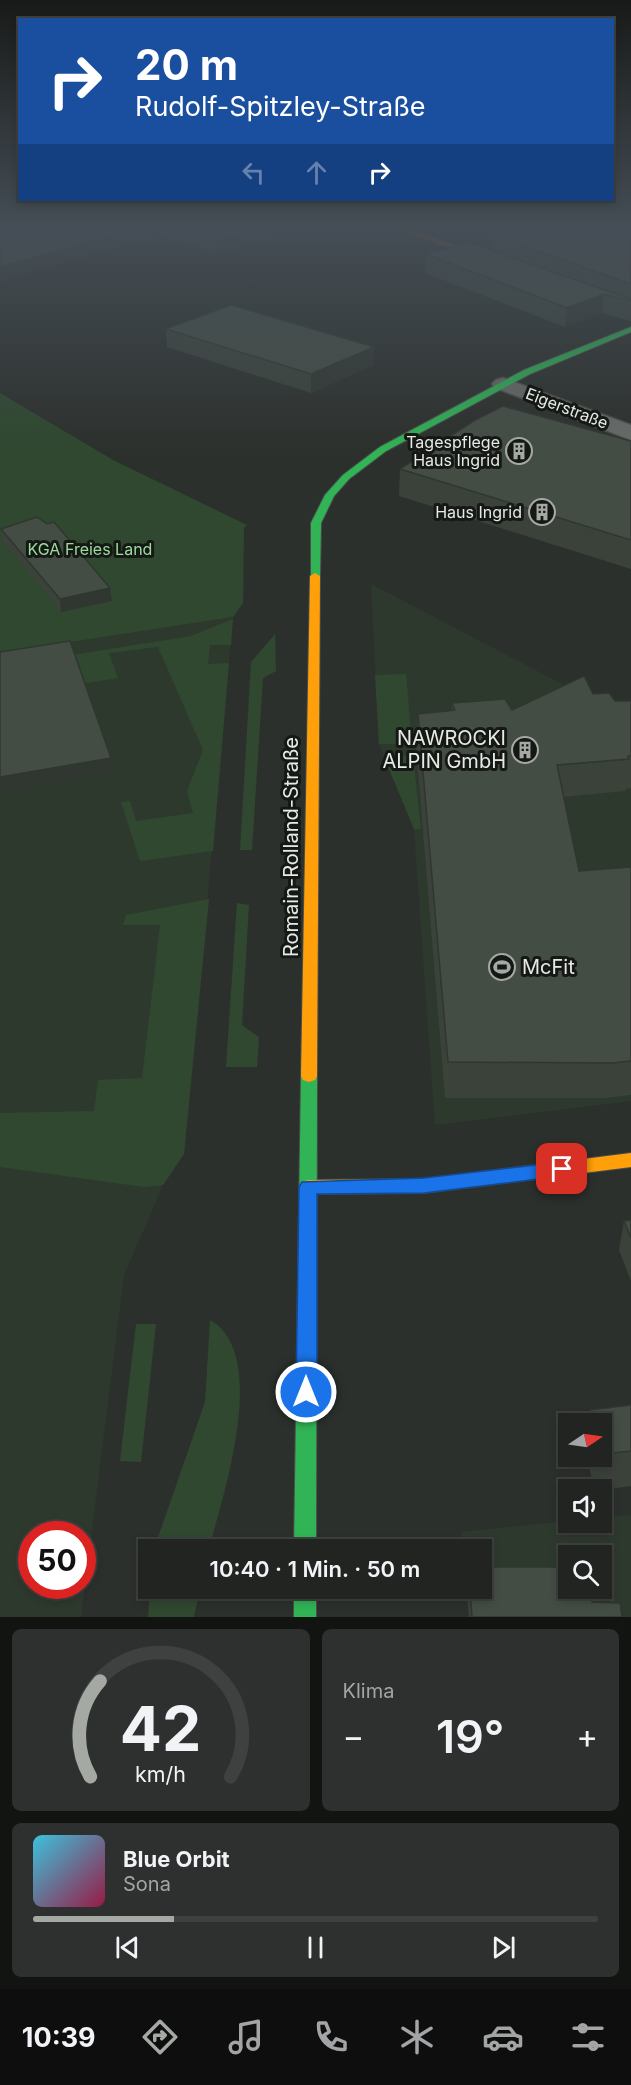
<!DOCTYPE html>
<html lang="de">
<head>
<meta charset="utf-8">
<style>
  body { margin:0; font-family:Inter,sans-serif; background:#2d302e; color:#f1f3f6; height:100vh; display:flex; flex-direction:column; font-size:22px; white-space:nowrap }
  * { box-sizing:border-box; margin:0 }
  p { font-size:20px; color:#a2a4a5 }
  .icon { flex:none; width:33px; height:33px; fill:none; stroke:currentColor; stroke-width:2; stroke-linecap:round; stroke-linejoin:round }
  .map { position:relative; height:1617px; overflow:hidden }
  .panel { display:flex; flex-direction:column; gap:12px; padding:12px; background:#121412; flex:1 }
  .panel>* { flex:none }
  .top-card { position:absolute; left:18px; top:18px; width:596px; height:183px; border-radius:0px; box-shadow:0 3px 9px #0003,0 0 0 2px #3e413f; background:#1a4fa0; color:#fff; overflow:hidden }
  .needle { width:39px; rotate:77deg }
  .tools { position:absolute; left:558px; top:1413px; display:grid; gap:12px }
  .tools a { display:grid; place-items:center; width:54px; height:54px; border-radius:0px; background:#212421; box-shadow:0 3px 9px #0003,0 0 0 2px #3e413f; font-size:30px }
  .speed { position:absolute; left:18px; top:1521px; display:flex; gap:12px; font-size:30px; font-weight:700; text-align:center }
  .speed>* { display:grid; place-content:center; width:78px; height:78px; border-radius:50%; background:#212421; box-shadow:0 3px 9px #0003,0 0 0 2px #3e413f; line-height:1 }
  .speed .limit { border:9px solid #d22; background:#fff; color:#111 }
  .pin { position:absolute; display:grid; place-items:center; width:51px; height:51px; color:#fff; margin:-26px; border-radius:12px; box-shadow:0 3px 9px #0006 }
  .me { position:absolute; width:66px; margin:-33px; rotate:0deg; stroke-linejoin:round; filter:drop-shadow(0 0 4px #0008) }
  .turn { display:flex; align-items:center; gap:21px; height:126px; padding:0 18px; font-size:27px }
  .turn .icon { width:78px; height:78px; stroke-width:2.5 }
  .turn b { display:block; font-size:42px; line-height:51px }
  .lanes { display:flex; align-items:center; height:57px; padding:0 18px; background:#0003; justify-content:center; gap:30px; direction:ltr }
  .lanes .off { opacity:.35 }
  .big { font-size:45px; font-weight:600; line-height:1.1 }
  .panel .widget { flex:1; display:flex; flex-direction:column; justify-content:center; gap:9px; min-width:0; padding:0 21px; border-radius:9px; background:#2d302e }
  .panel .dial { align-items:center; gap:0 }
  .dial svg { height:156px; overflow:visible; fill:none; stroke:#3e413f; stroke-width:7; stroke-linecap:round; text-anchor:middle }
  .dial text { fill:#f1f3f6; stroke:none }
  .song { display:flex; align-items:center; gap:18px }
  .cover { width:72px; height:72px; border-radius:9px; background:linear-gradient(135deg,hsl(190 70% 55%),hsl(340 70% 35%)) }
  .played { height:6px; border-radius:3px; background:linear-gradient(90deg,#a4a9a4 25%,#3e413f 25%) }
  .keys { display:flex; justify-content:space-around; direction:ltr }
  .heat { display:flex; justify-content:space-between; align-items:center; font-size:33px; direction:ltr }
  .panel .tiles { flex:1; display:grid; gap:12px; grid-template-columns:1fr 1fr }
  .widget:last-child { grid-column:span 2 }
  .trip { position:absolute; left:138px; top:1539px; width:354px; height:60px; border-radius:0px; background:#212421; box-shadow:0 3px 9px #0003,0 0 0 2px #3e413f; font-weight:600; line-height:60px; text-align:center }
  .menu { display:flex; height:96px; justify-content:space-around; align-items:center; background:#0d0e0d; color:#a2a4a5 }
  .menu .icon { width:42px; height:42px }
  .menu .current { color:#a4a9a4 }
  .menu b { font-size:27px; color:#f1f3f6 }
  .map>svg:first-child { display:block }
  .built { fill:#2e392e; fill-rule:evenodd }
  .green { fill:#2f482f }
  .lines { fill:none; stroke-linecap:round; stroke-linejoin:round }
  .street-casing { stroke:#4b4e4b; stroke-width:3 }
  .fast-casing { stroke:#4b4e4b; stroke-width:2 }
  .slow-casing { stroke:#4b4e4b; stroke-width:2 }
  .jam-casing { stroke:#4b4e4b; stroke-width:2 }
  .street { fill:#686c68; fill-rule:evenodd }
  .fast { fill:#30b455; fill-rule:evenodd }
  .slow { fill:#ff9f0a; fill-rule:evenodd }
  .jam { fill:#e5322d; fill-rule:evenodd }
  .wall { fill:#3a423a }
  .shaded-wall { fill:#303630 }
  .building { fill:#444d44; stroke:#303630; stroke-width:1.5 }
  .route { fill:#1a73e8; stroke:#114b97; stroke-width:1.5 }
  .labels { text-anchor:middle; stroke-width:6; stroke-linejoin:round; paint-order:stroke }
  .far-street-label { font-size:16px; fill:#e5eae5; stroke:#151815 }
  .far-poi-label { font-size:16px; fill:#e5eae5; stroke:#151815; text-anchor:end }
  .far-park-label { font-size:16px; fill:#9cdb9c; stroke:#151815 }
  .poi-label { font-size:20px; fill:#e5eae5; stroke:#151815; text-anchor:end }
  .street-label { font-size:20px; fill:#e5eae5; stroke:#151815 }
</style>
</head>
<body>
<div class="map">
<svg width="631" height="1617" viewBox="0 0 631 1617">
  <rect width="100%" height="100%" fill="#2c302c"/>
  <g class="built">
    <polygon points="371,584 631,720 631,1101 435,1125 414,829 379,744"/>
    <path d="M233,617L184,1154L163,1185L124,1275L81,1617H0V653ZM32,1534H82V1586H32Z"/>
    <path d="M631,1515V1617H469L482,1588V1550L463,1549L461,1532L568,1521L602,1522V1518ZM568,1556H602V1588H568Z"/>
  </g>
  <g class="green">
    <polygon points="0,393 113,460 247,525 244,528 243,603 233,617 0,653"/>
    <polygon points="233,619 231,645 210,645 208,664 229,663 213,851 140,861 121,802 130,801 136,821 193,813 187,791 203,750 158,647 109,653 118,678 81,684 72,655 191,636"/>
    <polygon points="275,634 276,671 263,678 252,850 240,850 251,662"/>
    <polygon points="406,674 412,744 379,744 375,675"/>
    <polygon points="413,755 421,829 414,829 384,757"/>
    <polygon points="209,899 184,1154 163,1185 144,1187 0,1167 0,1113 94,1111 98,1080 142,1078 160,925 123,925 126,915"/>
    <polygon points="237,903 249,905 242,1025 259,1037 257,1067 226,1067"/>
    <path d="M210,1320C271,1354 222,1498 209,1549H154L205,1402Z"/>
    <polygon points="136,1324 156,1324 141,1462 120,1461"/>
    <polygon points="150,1589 200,1589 194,1617 148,1617"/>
  </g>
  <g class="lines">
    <defs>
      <polygon id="street" points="503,378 631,425 631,440 496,388 492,384 496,380"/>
      <g id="fast">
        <polygon points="631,327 631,332 530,374 386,451 349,479 334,496 321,523 320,576 315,579 311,578 311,523 325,495 343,475 380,447 524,370"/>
        <polygon points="309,1070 315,1072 317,1076 316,1550 294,1550 301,1076 303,1072"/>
        <rect x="294" y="1588" width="22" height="29"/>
      </g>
      <g id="slow">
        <polygon points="315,573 320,576 317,1076 315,1080 309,1082 303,1080 301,1076 310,576"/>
        <polygon points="631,1153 631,1167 424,1193 308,1194 302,1192 299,1187 302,1182 308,1180 424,1179"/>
      </g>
      <polygon id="jam" points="399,228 408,228 497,262 490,264"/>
    </defs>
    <use href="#street" class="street-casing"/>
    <use href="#fast" class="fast-casing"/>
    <use href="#slow" class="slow-casing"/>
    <use href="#jam" class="jam-casing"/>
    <use href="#street" class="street"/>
    <use href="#fast" class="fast"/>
    <use href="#slow" class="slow"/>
    <use href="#jam" class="jam"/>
  </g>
  <g class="wall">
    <polygon points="0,228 305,228 217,254 159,235 0,281"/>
    <polygon points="631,228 631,321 602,313 565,327 425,273 426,254 492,251 493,235"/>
    <polygon points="166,329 374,347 373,365 311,393 167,347"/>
    <polygon points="631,441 631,569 399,496 400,469"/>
    <polygon points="47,524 110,588 112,601 61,612 3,542 1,529"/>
    <polygon points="593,694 615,701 631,701 631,788 625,789 625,791 563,797 579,871 631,867 631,1095 606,1098 445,1098 416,746 418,714 452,711 452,703 512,710"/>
    <polygon points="631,1220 631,1281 619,1250 624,1221"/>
    <polygon points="631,1405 631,1486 602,1490 595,1490 586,1456 602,1456 602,1424 588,1424 590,1410"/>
    <polygon points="466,1588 482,1588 592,1602 622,1617 469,1617"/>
  </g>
  <g class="shaded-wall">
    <polygon points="138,228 159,228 159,235 0,281 0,267"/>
    <polygon points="262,228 305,228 217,254 217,241"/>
    <polygon points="604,294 602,313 565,327 567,308"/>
    <polygon points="374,347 373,365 311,393 311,374"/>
    <polygon points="110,588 112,601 61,612 60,599"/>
    <polygon points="111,758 112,773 0,793 0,777"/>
  </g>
  <g class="building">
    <polygon points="0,228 138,228 0,267"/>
    <polygon points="177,228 262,228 217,241"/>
    <polygon points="515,228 631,228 631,284 493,235"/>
    <polygon points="467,242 631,299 631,301 604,294 567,308 426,254"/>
    <polygon points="231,305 374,347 311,374 166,329"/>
    <polygon points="503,406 631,441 631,540 400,469 475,420"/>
    <polygon points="37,517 47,524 54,522 110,588 60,599 1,529"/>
    <polygon points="70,641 111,758 0,777 0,652"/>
    <polygon points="584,676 593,694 609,693 615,701 631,701 631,756 628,756 629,759 557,765 579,871 631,867 631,1061 612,1063 448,1062 418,714 455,710 452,703 505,699 512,710"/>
    <polygon points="631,1220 631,1238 624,1221"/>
    <polygon points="631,1405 631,1451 603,1454 602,1450 602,1424 594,1424 590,1410"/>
    <polygon points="482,1567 568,1567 568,1588 590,1588 592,1602 620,1603 622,1617 472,1617 470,1588 482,1588"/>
  </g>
  <linearGradient id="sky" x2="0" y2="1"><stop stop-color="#181a18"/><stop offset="0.5" stop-color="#454e56"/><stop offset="1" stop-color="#454e56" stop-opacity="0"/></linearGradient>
  <rect width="631" height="454" fill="url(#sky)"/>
  <polygon class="route" points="562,1162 568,1164 571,1169 568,1174 562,1176 424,1193 317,1194 317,1392 314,1399 306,1402 299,1399 296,1392 299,1187 302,1182 424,1178"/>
  <defs>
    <symbol id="building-ring" viewBox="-11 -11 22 22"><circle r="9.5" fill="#151815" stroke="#a4a9a4" stroke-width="1.5"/><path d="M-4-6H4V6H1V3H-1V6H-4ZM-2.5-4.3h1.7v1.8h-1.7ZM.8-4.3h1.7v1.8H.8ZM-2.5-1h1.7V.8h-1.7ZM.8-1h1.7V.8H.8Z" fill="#a4a9a4"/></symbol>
    <symbol id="stadium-ring" viewBox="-11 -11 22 22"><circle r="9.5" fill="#151815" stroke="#a4a9a4" stroke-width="1.5"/><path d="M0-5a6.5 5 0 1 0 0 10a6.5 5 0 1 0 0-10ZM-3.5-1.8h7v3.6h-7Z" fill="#a4a9a4"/></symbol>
  </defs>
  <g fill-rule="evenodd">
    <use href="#building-ring" x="504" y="436" width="30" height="30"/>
    <use href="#building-ring" x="527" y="497" width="30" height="30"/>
    <use href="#building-ring" x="510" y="735" width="30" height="30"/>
    <use href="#stadium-ring" x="487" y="952" width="30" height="30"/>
  </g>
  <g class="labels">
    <g class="far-street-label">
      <text transform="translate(567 408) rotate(21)" y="6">Eigerstraße</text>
    </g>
    <g class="far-poi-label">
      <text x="500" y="448">Tagespflege<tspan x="500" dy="18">Haus Ingrid</tspan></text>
      <text x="522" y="518">Haus Ingrid</text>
    </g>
    <g class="far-park-label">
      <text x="90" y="555">KGA Freies Land</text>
    </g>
    <g class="poi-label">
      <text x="506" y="745">NAWROCKI<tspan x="506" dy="23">ALPIN GmbH</tspan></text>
      <text x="522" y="974" text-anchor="start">McFit</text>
    </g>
    <g class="street-label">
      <text transform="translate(291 847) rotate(-90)" y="7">Romain-Rolland-Straße</text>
    </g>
  </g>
</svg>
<div class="tools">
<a><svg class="needle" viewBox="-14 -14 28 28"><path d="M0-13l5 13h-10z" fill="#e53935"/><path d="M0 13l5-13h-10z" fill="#a2a4a5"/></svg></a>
<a><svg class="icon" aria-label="sound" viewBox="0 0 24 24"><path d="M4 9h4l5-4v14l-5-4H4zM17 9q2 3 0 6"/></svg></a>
<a><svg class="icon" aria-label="search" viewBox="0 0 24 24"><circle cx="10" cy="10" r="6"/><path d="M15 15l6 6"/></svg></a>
</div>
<div class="speed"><div class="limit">50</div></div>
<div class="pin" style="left:562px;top:1169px;background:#d93025"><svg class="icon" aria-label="arrive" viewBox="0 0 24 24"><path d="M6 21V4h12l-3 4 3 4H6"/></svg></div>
<svg class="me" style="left:306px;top:1392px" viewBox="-20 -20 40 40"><circle r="17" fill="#1a73e8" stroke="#fff" stroke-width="3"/><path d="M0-11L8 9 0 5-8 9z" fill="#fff"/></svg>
<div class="trip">10:40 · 1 Min. · 50 m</div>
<div class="top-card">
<div class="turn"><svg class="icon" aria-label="right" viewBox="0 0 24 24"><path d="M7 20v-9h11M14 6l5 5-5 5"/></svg><div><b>20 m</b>Rudolf-Spitzley-Straße</div></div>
<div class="lanes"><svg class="icon off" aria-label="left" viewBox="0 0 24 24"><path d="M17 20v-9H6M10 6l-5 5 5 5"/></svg><svg class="icon off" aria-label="ahead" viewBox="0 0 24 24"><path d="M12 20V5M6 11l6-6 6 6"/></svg><svg class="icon" aria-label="right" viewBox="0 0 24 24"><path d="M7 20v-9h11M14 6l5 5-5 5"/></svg></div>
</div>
</div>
<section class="panel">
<div class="tiles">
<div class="widget dial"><svg viewBox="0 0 100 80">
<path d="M14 69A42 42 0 1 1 86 69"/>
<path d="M14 69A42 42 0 0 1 19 20" stroke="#a4a9a4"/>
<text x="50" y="56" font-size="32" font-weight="700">42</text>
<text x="50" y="72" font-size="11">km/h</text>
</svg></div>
<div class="widget"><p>Klima</p>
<div class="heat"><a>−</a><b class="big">19°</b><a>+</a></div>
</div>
<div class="widget">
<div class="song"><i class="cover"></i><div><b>Blue Orbit</b><p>Sona</p></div></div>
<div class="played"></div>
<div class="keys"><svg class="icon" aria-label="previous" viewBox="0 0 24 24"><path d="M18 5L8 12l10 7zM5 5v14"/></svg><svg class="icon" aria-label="pause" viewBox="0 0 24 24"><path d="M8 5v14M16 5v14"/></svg><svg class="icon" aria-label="next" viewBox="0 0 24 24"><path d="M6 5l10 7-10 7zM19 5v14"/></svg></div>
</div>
</div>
</section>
<nav class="menu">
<b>10:39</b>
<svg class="icon current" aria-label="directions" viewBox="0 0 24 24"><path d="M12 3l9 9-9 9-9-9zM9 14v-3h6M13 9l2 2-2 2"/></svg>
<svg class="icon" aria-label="music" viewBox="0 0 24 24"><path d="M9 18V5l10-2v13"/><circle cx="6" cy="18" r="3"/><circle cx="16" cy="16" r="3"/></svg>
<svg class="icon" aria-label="phone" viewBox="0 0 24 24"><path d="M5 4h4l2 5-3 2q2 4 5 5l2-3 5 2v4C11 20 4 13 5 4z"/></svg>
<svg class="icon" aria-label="climate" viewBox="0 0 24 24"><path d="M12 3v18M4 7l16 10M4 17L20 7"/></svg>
<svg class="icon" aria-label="car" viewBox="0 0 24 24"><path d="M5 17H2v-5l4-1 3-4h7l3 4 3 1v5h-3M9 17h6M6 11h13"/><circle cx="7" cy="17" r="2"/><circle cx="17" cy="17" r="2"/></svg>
<svg class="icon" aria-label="filters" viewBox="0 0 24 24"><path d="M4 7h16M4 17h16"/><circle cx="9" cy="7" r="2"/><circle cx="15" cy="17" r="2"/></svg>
</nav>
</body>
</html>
